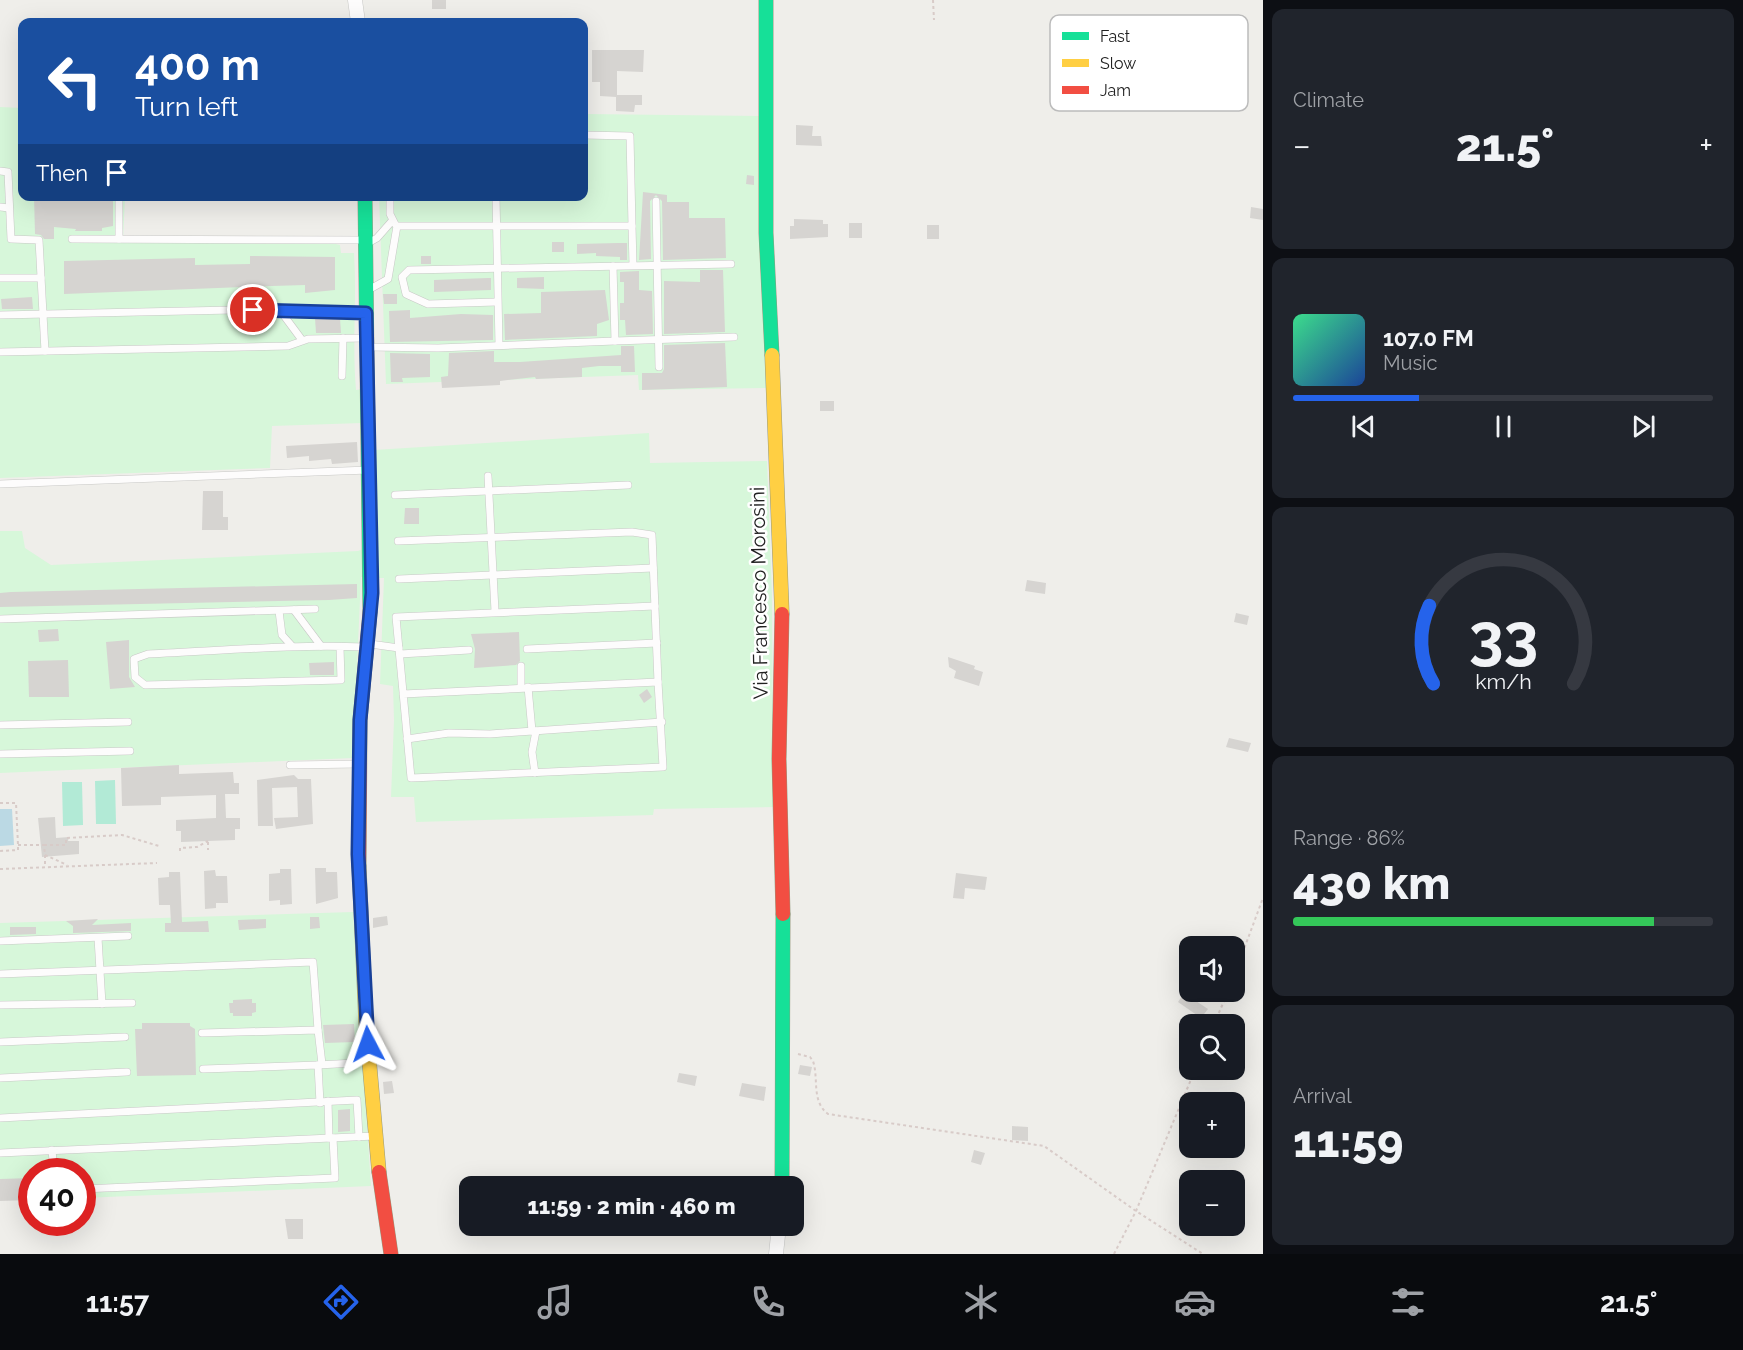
<!DOCTYPE html>
<html lang="en">
<head>
<meta charset="utf-8">
<style>
  body { margin:0; font-family:Raleway,sans-serif; background:#20242c; color:#f1f3f6; height:100vh; display:flex; flex-direction:column; font-size:22px; white-space:nowrap }
  * { box-sizing:border-box; margin:0 }
  p { font-size:20px; color:#9ea1a6 }
  .icon { flex:none; width:33px; height:33px; fill:none; stroke:currentColor; stroke-width:2; stroke-linecap:round; stroke-linejoin:round }
  .map { position:relative; flex:1; overflow:hidden }
  .drawer { display:flex; flex-direction:column; gap:9px; padding:9px; background:#0d0f14; width:480px }
  .drawer>* { flex:none }
  .top-card { position:absolute; left:18px; top:18px; width:570px; height:183px; border-radius:12px; box-shadow:0 6px 24px #0002; background:#1a4fa0; color:#fff; overflow:hidden }
  .buttons { position:absolute; left:1179px; top:936px; display:grid; gap:12px }
  .buttons a { display:grid; place-items:center; width:66px; height:66px; border-radius:12px; background:#171b24; box-shadow:0 6px 24px #0002; font-size:30px }
  .speed { position:absolute; left:18px; top:1158px; display:flex; gap:12px; font-size:30px; font-weight:700; text-align:center }
  .speed>* { display:grid; place-content:center; width:78px; height:78px; border-radius:50%; background:#171b24; box-shadow:0 6px 24px #0002; line-height:1 }
  .speed .limit { border:9px solid #d22; background:#fff; color:#111 }
  .pin { position:absolute; display:grid; place-items:center; width:51px; height:51px; color:#fff; margin:-26px; border:3px solid #fff; border-radius:50%; box-shadow:0 2px 6px #0007 }
  .me { position:absolute; width:66px; margin:-33px; rotate:356deg; stroke-linejoin:round; filter:drop-shadow(0 0 4px #0008) }
  .turn { display:flex; align-items:center; gap:21px; height:126px; padding:0 18px; font-size:27px }
  .turn .icon { width:78px; height:78px; stroke-width:2.5 }
  .turn b { display:block; font-size:42px; line-height:51px }
  .then { display:flex; align-items:center; height:57px; padding:0 18px; background:#0003; gap:12px; font-size:22px }
  .big { font-size:45px; font-weight:800; line-height:1.1 }
  .drawer .widget { flex:1; display:flex; flex-direction:column; justify-content:center; gap:9px; min-width:0; padding:0 21px; border-radius:12px; background:#20242c }
  .drawer .dial { align-items:center; gap:0 }
  .dial svg { height:156px; overflow:visible; fill:none; stroke:#363941; stroke-width:7; stroke-linecap:round; text-anchor:middle }
  .dial text { fill:#f1f3f6; stroke:none }
  .song { display:flex; align-items:center; gap:18px }
  .cover { width:72px; height:72px; border-radius:9px; background:linear-gradient(135deg,hsl(150 70% 55%),hsl(220 70% 35%)) }
  .played { height:6px; border-radius:3px; background:linear-gradient(90deg,#2563eb 30%,#363941 30%) }
  .keys { display:flex; justify-content:space-around; direction:ltr }
  .heat { display:flex; justify-content:space-between; align-items:center; font-size:33px; direction:ltr }
  .charge { height:9px; border-radius:4px; background:linear-gradient(90deg,#34c759 86%,#363941 0) }
  .trip { position:absolute; left:459px; top:1176px; width:345px; height:60px; border-radius:12px; background:#171b24; box-shadow:0 6px 24px #0002; font-weight:800; line-height:60px; text-align:center }
  .tab-bar { display:flex; height:96px; justify-content:space-around; align-items:center; background:#090b0e; color:#9ea1a6 }
  .tab-bar .icon { width:42px; height:42px }
  .tab-bar .active { color:#2563eb }
  .tab-bar b { font-size:27px; color:#f1f3f6 }
  main { display:flex; flex:1; min-height:0 }
  .map>svg:first-child { display:block }
  .park { fill:#d7f7da }
  .pitch { fill:#b2ead6 }
  .water { fill:#bbd9e4 }
  .building { fill:#d6d4d1 }
  .lines { fill:none; stroke-linecap:round; stroke-linejoin:round }
  .lane-casing { stroke:#c8c8c6; stroke-width:8 }
  .street-casing { stroke:#c8c8c6; stroke-width:15 }
  .fast-casing { stroke:#979b80; stroke-width:15 }
  .slow-casing { stroke:#979b80; stroke-width:15 }
  .jam-casing { stroke:#979b80; stroke-width:15 }
  .path { stroke:#d8cbc8; stroke-width:2; stroke-dasharray:3 3; stroke-linecap:butt }
  .lane { stroke:#fdfcfc; stroke-width:7 }
  .street { stroke:#fdfcfc; stroke-width:14 }
  .fast { stroke:#16e098; stroke-width:14 }
  .slow { stroke:#ffcf43; stroke-width:14 }
  .jam { stroke:#f24e42; stroke-width:14 }
  .route-casing { stroke:#184099; stroke-width:15 }
  .route { stroke:#2563eb; stroke-width:10 }
  .labels { text-anchor:middle; stroke-width:5; stroke-linejoin:round; paint-order:stroke }
  .street-label { font-size:20px; fill:#212121; stroke:#fff }
  .key { fill:#fff; stroke:#bcbcbc; stroke-width:1.5 }
  .key-label { font-size:16px; fill:#212121 }
</style>
</head>
<body>
<main>
<div class="map">
<svg width="1263" height="1254" viewBox="0 0 1263 1254">
  <rect width="100%" height="100%" fill="#efeeea"/>
  <g class="park">
    <path d="M0,107L22,108V196L125,197L123,241L327,242L340,245L341,253H354C357,298 352,344 356,390L362,389V423L272,426L270,468L0,478Z"/>
    <polygon points="584,114 761,116 767,388 639,390 638,375 386,384 379,197 584,196"/>
    <polygon points="649,433 650,463 767,461 772,595 773,775 776,807 654,809 653,815 416,822 414,797 391,797 394,720 393,686 380,684 384,578 378,578 374,450"/>
    <polygon points="0,531 22,531 25,548 51,565 358,551 366,548 366,576 361,577 353,758 0,773"/>
    <polygon points="353,912 371,1186 83,1198 82,1172 32,1172 31,1199 0,1197 0,923"/>
  </g>
  <g class="pitch">
    <polygon points="115,780 116,824 96,824 95,781"/>
    <polygon points="62,782 82,782 83,825 63,826"/>
  </g>
  <polygon class="water" points="0,809 12,809 14,845 0,846"/>
  <g class="building">
    <rect x="432" y="0" width="14" height="9"/>
    <polygon points="592,50 644,50 643,72 617,71 617,95 642,95 642,105 635,105 634,112 616,111 616,97 600,96 600,82 592,82"/>
    <polygon points="796,125 813,126 812,136 821,136 822,146 796,145"/>
    <polygon points="747,175 754,176 754,185 746,184"/>
    <polygon points="643,192 667,195 667,202 689,202 689,218 725,218 726,258 663,260 662,201 656,195 650,201 651,259 639,260"/>
    <polygon points="34,196 113,196 113,226 102,228 102,231 75,231 76,229 54,227 54,239 44,239 41,235 35,234"/>
    <polygon points="1251,207 1263,209 1263,220 1250,218"/>
    <polygon points="794,219 823,220 823,224 828,224 828,237 790,239 790,226 794,226"/>
    <rect x="849" y="223" width="13" height="15"/>
    <rect x="927" y="225" width="12" height="14"/>
    <rect x="552" y="242" width="12" height="10"/>
    <polygon points="618,243 627,243 627,260 620,260 620,257 596,256 596,253 577,254 577,244"/>
    <polygon points="250,256 335,257 335,290 305,293 305,285 272,286 64,294 64,261 195,258 195,265 250,264"/>
    <rect x="421" y="256" width="10" height="8"/>
    <polygon points="700,270 723,270 725,332 664,334 664,281 700,282"/>
    <polygon points="639,271 639,290 652,291 653,334 626,335 625,320 620,320 620,303 624,303 624,282 620,282 620,272"/>
    <polygon points="544,277 544,289 517,288 517,278"/>
    <polygon points="488,278 491,278 491,290 434,292 434,280"/>
    <polygon points="605,290 609,320 597,324 597,336 505,340 504,314 541,313 541,292"/>
    <polygon points="383,294 397,294 397,304 384,304"/>
    <polygon points="32,297 33,309 2,309 1,299"/>
    <polygon points="410,310 410,318 461,314 493,315 493,340 390,342 389,311"/>
    <polygon points="315,318 340,318 341,333 316,333"/>
    <polygon points="725,343 727,387 642,390 642,373 662,373 664,369 664,345"/>
    <polygon points="621,346 634,346 635,372 621,372 621,366 599,366 582,368 582,377 536,379 535,377 500,381 500,385 442,388 441,377 448,376 449,353 494,351 494,362 520,362 621,355"/>
    <polygon points="390,353 430,354 430,377 402,378 403,382 391,382"/>
    <rect x="820" y="401" width="14" height="10"/>
    <polygon points="357,442 358,462 332,464 331,459 309,461 309,456 287,458 286,446"/>
    <polygon points="203,491 223,491 223,517 228,517 228,530 202,530"/>
    <polygon points="405,508 419,508 419,524 404,524"/>
    <polygon points="1027,580 1046,583 1045,594 1025,591"/>
    <polygon points="357,584 357,598 329,600 0,607 0,593 11,592"/>
    <polygon points="1236,613 1249,616 1247,625 1234,622"/>
    <polygon points="58,629 59,641 39,642 38,630"/>
    <polygon points="519,632 520,661 516,665 474,668 475,649 471,634"/>
    <polygon points="129,640 129,677 135,687 110,689 106,642"/>
    <polygon points="948,657 975,666 974,669 983,672 979,686 954,678 956,671 949,667"/>
    <polygon points="68,660 69,697 29,697 28,661"/>
    <polygon points="334,662 334,675 310,675 309,663"/>
    <polygon points="647,689 652,697 644,703 639,695"/>
    <polygon points="1229,738 1251,743 1248,752 1226,747"/>
    <polygon points="179,765 179,774 233,772 234,783 239,783 239,794 225,794 226,818 240,818 240,829 235,829 235,840 181,842 181,831 176,831 176,820 216,818 216,795 161,797 161,805 122,806 121,768"/>
    <polygon points="294,775 298,779 311,779 313,824 276,829 274,818 298,817 297,787 272,788 273,826 258,826 257,780"/>
    <polygon points="55,817 56,838 69,837 68,841 79,841 79,854 42,857 38,818"/>
    <polygon points="315,868 326,868 326,872 337,872 338,898 316,904"/>
    <polygon points="280,869 291,869 292,904 280,905 280,900 269,901 269,874 280,873"/>
    <polygon points="215,870 216,876 227,876 228,903 216,903 216,908 205,909 204,871"/>
    <polygon points="169,872 180,872 182,922 208,921 209,932 165,932 165,923 171,923 170,905 159,905 158,878 169,877"/>
    <polygon points="956,873 987,877 985,890 965,888 964,899 953,898"/>
    <polygon points="387,916 388,925 373,928 373,918"/>
    <polygon points="310,917 319,917 320,928 310,929"/>
    <polygon points="98,919 92,925 131,923 131,931 73,933 73,926 66,921"/>
    <polygon points="266,919 266,928 239,930 238,920"/>
    <polygon points="10,927 36,927 36,934 10,935"/>
    <polygon points="1184,993 1208,1009 1201,1018 1178,1002"/>
    <polygon points="252,999 252,1003 256,1003 256,1012 252,1013 252,1016 233,1016 233,1013 230,1013 229,1003 233,1003 233,1000"/>
    <polygon points="142,1023 190,1023 190,1026 195,1029 196,1075 137,1076 135,1029 142,1029"/>
    <polygon points="354,1024 355,1042 325,1043 323,1025"/>
    <polygon points="800,1065 812,1067 810,1076 798,1074"/>
    <polygon points="679,1073 697,1076 695,1086 677,1082"/>
    <polygon points="392,1081 394,1093 384,1094 383,1082"/>
    <polygon points="742,1083 766,1087 764,1101 739,1096"/>
    <polygon points="350,1109 350,1131 338,1132 338,1110"/>
    <polygon points="1012,1126 1028,1127 1028,1141 1012,1140"/>
    <polygon points="974,1150 985,1153 981,1165 971,1162"/>
    <polygon points="32,1178 32,1200 0,1201 0,1179"/>
    <polygon points="285,1219 303,1219 303,1239 288,1239"/>
  </g>
  <g class="lines">
    <defs>
      <g id="lane">
        <polyline points="584,135 630,136 632,226"/>
        <polyline points="0,171 8,172 11,239 39,240 45,351"/>
        <polyline points="119,196 119,239"/>
        <polyline points="390,196 390,214 395,224"/>
        <polyline points="496,196 499,345"/>
        <polyline points="656,201 659,367"/>
        <polyline points="0,207 9,208"/>
        <polyline points="72,239 363,240"/>
        <polyline points="368,243 377,238 392,221"/>
        <polyline points="0,278 41,278"/>
        <polyline points="370,289 388,279 397,226 632,226 633,265"/>
        <polyline points="497,302 428,304 406,294 402,277 409,270 731,264"/>
        <polyline points="279,309 366,313"/>
        <polyline points="0,315 279,309 302,340"/>
        <polyline points="615,341 734,337"/>
        <polyline points="369,347 438,348 615,341 613,266"/>
        <polyline points="0,352 288,346 308,339 365,338"/>
        <polyline points="342,376 343,338"/>
        <polyline points="488,476 495,611"/>
        <polyline points="0,484 369,470"/>
        <polyline points="395,495 628,485"/>
        <polyline points="398,541 632,532 652,535 658,682"/>
        <polyline points="399,579 653,568"/>
        <polyline points="294,610 321,646"/>
        <polyline points="279,611 282,635 292,646"/>
        <polyline points="0,619 315,609"/>
        <polyline points="370,644 399,648"/>
        <path d="M340,647L341,680L145,685L135,677L134,659L148,654C220,651 292,644 364,647"/>
        <polyline points="527,649 657,643"/>
        <polyline points="400,654 469,650"/>
        <polyline points="521,687 521,666"/>
        <polyline points="528,687 532,731"/>
        <polyline points="403,694 658,682 663,767 411,778 396,617 655,606"/>
        <polyline points="0,725 128,722"/>
        <polyline points="407,739 449,733 490,734 662,722"/>
        <polyline points="0,754 130,751"/>
        <polyline points="290,765 358,764"/>
        <polyline points="535,773 532,752 536,731"/>
        <polyline points="98,938 102,1004"/>
        <polyline points="0,941 128,936"/>
        <polyline points="0,974 313,962 318,1030"/>
        <polyline points="0,1005 132,1003"/>
        <polyline points="202,1033 318,1030 322,1064"/>
        <polyline points="0,1042 125,1037"/>
        <polyline points="318,1065 355,1063"/>
        <polyline points="203,1069 318,1065 320,1103"/>
        <polyline points="0,1078 127,1072"/>
        <polyline points="328,1101 329,1138"/>
        <polyline points="0,1118 357,1100 359,1137"/>
        <polyline points="52,1150 54,1172"/>
        <polyline points="0,1153 375,1136"/>
        <polyline points="82,1189 335,1178 333,1138"/>
      </g>
      <g id="street">
        <polyline points="355,0 358,22"/>
        <polyline points="776,1254 779,1226"/>
      </g>
      <g id="fast">
        <polyline points="766,0 766,233 772,355"/>
        <polyline points="365,196 370,612"/>
        <polyline points="782,1186 783,914"/>
      </g>
      <g id="slow">
        <polyline points="772,355 782,614"/>
        <polyline points="359,866 366,1025 379,1172"/>
      </g>
      <g id="jam">
        <polyline points="782,614 779,759 783,914"/>
        <polyline points="359,866 360,720 370,612"/>
        <polyline points="379,1172 391,1254"/>
      </g>
    </defs>
    <use href="#lane" class="lane-casing"/>
    <use href="#street" class="street-casing"/>
    <use href="#fast" class="fast-casing"/>
    <use href="#slow" class="slow-casing"/>
    <use href="#jam" class="jam-casing"/>
    <g class="path">
      <polyline points="933,0 934,20"/>
      <polyline points="0,803 16,803 18,845 18,850 0,851"/>
      <polyline points="208,842 208,850"/>
      <polyline points="18,845 44,845 45,855 67,865"/>
      <polyline points="44,845 66,845 66,838 122,835 159,846"/>
      <polyline points="180,851 180,848 197,847 208,841"/>
      <polyline points="45,855 45,867"/>
      <polyline points="0,869 157,863"/>
      <polyline points="1234,976 1263,898"/>
      <polyline points="1214,1024 1228,992"/>
      <path d="M798,1054L810,1057L813,1061C819,1079 811,1101 828,1114L1044,1146L1136,1211L1203,1254"/>
      <polyline points="1114,1254 1136,1211 1195,1070"/>
    </g>
    <use href="#lane" class="lane"/>
    <use href="#street" class="street"/>
    <use href="#fast" class="fast"/>
    <use href="#slow" class="slow"/>
    <use href="#jam" class="jam"/>
  </g>
  <g class="lines">
    <defs>
      <polyline id="route" points="253,310 366,313 372,593 360,720 358,854 368,1044"/>
    </defs>
    <use href="#route" class="route-casing"/>
    <use href="#route" class="route"/>
  </g>
  <g class="labels">
    <g class="street-label">
      <text transform="translate(759 593) rotate(-91)" y="7">Via Francesco Morosini</text>
    </g>
  </g>
  <rect x="1050" y="15" width="198" height="96" rx="9" class="key"/>
  <rect x="1062" y="32" width="27" height="8" fill="#16e098"/>
  <rect x="1062" y="59" width="27" height="8" fill="#ffcf43"/>
  <rect x="1062" y="86" width="27" height="8" fill="#f24e42"/>
  <g class="key-label">
    <text x="1100" y="42">Fast</text>
    <text x="1100" y="69">Slow</text>
    <text x="1100" y="96">Jam</text>
  </g>
</svg>
<div class="buttons">
<a><svg class="icon" aria-label="sound" viewBox="0 0 24 24"><path d="M4 9h4l5-4v14l-5-4H4zM17 9q2 3 0 6"/></svg></a>
<a><svg class="icon" aria-label="search" viewBox="0 0 24 24"><circle cx="10" cy="10" r="6"/><path d="M15 15l6 6"/></svg></a>
<a>+</a>
<a>−</a>
</div>
<div class="speed"><div class="limit">40</div></div>
<div class="pin" style="left:253px;top:310px;background:#d93025"><svg class="icon" aria-label="arrive" viewBox="0 0 24 24"><path d="M6 21V4h12l-3 4 3 4H6"/></svg></div>
<svg class="me" style="left:368px;top:1044px" viewBox="-20 -20 40 40"><path d="M0-17L14 15 0 8-14 15z" fill="#2563eb" stroke="#fff" stroke-width="4"/></svg>
<div class="trip">11:59 · 2 min · 460 m</div>
<div class="top-card">
<div class="turn"><svg class="icon" aria-label="left" viewBox="0 0 24 24"><path d="M17 20v-9H6M10 6l-5 5 5 5"/></svg><div><b>400 m</b>Turn left</div></div>
<div class="then">Then<svg class="icon" aria-label="arrive" viewBox="0 0 24 24"><path d="M6 21V4h12l-3 4 3 4H6"/></svg></div>
</div>
</div>
<section class="drawer">
<div class="widget"><p>Climate</p>
<div class="heat"><a>−</a><b class="big">21.5°</b><a>+</a></div>
</div>
<div class="widget">
<div class="song"><i class="cover"></i><div><b>107.0 FM</b><p>Music</p></div></div>
<div class="played"></div>
<div class="keys"><svg class="icon" aria-label="previous" viewBox="0 0 24 24"><path d="M18 5L8 12l10 7zM5 5v14"/></svg><svg class="icon" aria-label="pause" viewBox="0 0 24 24"><path d="M8 5v14M16 5v14"/></svg><svg class="icon" aria-label="next" viewBox="0 0 24 24"><path d="M6 5l10 7-10 7zM19 5v14"/></svg></div>
</div>
<div class="widget dial"><svg viewBox="0 0 100 80">
<path d="M14 69A42 42 0 1 1 86 69"/>
<path d="M14 69A42 42 0 0 1 12 29" stroke="#2563eb"/>
<text x="50" y="56" font-size="32" font-weight="700">33</text>
<text x="50" y="72" font-size="11">km/h</text>
</svg></div>
<div class="widget"><p>Range · 86%</p><b class="big">430 km</b><div class="charge"></div></div>
<div class="widget"><p>Arrival</p><b class="big">11:59</b></div>
</section>
</main>
<nav class="tab-bar">
<b>11:57</b>
<svg class="icon active" aria-label="directions" viewBox="0 0 24 24"><path d="M12 3l9 9-9 9-9-9zM9 14v-3h6M13 9l2 2-2 2"/></svg>
<svg class="icon" aria-label="music" viewBox="0 0 24 24"><path d="M9 18V5l10-2v13"/><circle cx="6" cy="18" r="3"/><circle cx="16" cy="16" r="3"/></svg>
<svg class="icon" aria-label="phone" viewBox="0 0 24 24"><path d="M5 4h4l2 5-3 2q2 4 5 5l2-3 5 2v4C11 20 4 13 5 4z"/></svg>
<svg class="icon" aria-label="climate" viewBox="0 0 24 24"><path d="M12 3v18M4 7l16 10M4 17L20 7"/></svg>
<svg class="icon" aria-label="car" viewBox="0 0 24 24"><path d="M5 17H2v-5l4-1 3-4h7l3 4 3 1v5h-3M9 17h6M6 11h13"/><circle cx="7" cy="17" r="2"/><circle cx="17" cy="17" r="2"/></svg>
<svg class="icon" aria-label="filters" viewBox="0 0 24 24"><path d="M4 7h16M4 17h16"/><circle cx="9" cy="7" r="2"/><circle cx="15" cy="17" r="2"/></svg>
<b>21.5°</b>
</nav>
</body>
</html>
